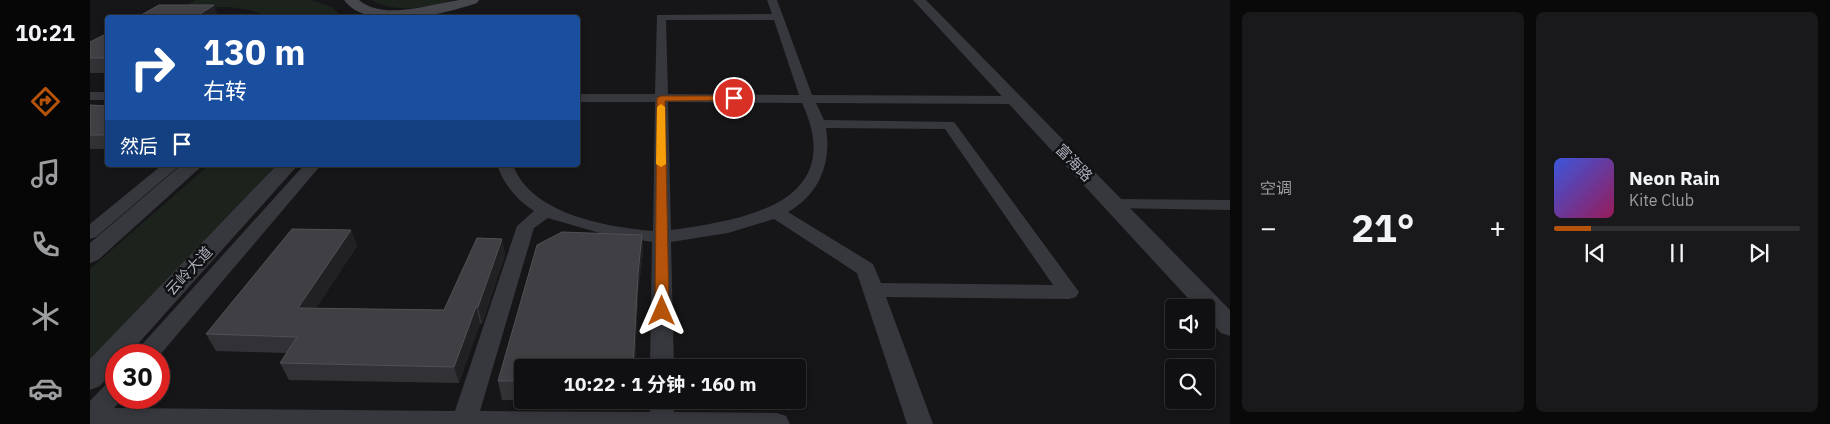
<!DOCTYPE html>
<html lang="zh">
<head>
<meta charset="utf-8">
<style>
  body { margin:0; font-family:"IBM Plex Sans","Noto Sans SC",sans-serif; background:#19191b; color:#f1f3f6; height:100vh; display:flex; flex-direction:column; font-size:19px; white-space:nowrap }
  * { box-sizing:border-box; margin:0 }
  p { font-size:16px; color:#9c9d9f }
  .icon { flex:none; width:28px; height:28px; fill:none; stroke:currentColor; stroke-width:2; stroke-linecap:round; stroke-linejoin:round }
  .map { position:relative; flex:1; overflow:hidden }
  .sheet { display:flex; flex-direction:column; gap:12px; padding:12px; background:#09090a; width:600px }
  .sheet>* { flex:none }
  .banner { position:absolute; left:15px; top:15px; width:475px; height:152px; border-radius:5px; box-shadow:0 2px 8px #0003,0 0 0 1px #303032; background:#1a4fa0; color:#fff; overflow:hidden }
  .tools { position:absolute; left:1075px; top:299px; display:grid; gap:10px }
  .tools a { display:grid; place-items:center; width:50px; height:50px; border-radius:5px; background:#101012; box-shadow:0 2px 8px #0003,0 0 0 1px #303032; font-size:25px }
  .speed { position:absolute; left:15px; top:344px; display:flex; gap:10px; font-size:25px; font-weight:700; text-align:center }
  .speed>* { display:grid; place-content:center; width:65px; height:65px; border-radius:50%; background:#101012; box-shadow:0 2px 8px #0003,0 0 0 1px #303032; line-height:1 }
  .speed .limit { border:8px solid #d22; background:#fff; color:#111 }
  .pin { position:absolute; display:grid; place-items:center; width:42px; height:42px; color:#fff; margin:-21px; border:2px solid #fff; border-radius:50%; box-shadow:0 1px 5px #0007 }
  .me { position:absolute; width:55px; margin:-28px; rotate:0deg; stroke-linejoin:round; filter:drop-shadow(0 0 4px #0008) }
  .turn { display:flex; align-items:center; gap:18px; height:105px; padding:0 15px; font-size:22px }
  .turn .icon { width:65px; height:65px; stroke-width:2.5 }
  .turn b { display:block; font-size:35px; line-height:42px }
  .then { display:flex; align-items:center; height:48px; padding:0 15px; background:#0003; gap:10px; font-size:19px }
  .big { font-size:38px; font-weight:700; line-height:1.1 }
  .sheet .widget { flex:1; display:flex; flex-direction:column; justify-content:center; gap:8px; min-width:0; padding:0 18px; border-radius:8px; background:#19191b }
  .song { display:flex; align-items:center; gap:15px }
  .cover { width:60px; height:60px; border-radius:8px; background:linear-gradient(135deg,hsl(230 70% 55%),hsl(330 70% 35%)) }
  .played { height:5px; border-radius:2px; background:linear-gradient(90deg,#b45309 15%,#303032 15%) }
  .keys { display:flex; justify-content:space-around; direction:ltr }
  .heat { display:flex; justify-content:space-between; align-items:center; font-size:28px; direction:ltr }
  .sheet .tiles { flex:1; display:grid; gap:12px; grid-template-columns:repeat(2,1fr) }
  .trip { position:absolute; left:424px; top:359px; width:292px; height:50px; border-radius:5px; background:#101012; box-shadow:0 2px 8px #0003,0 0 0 1px #303032; font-weight:700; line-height:50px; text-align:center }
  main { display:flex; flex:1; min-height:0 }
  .tabs { display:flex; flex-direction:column; width:90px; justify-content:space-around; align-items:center; background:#060607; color:#9c9d9f }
  .tabs .icon { width:35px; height:35px }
  .tabs .current { color:#b45309 }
  .tabs b { font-size:22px; color:#f1f3f6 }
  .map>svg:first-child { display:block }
  .green { fill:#1c231d }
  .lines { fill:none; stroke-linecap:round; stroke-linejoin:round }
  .minor { fill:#37383d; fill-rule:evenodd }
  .tertiary { fill:#37383d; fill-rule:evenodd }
  .secondary { fill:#45474d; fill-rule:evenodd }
  .wall { fill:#323236 }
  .shaded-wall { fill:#212124 }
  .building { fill:#3f3f44; stroke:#4f5156 }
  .route { fill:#b45309; stroke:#753606 }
  .slow { fill:#f59e0b }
  .labels { text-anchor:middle; stroke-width:5; stroke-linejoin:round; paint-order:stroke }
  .street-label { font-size:15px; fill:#a8adb8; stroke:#111113 }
</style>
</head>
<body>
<main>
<nav class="tabs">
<b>10:21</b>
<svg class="icon current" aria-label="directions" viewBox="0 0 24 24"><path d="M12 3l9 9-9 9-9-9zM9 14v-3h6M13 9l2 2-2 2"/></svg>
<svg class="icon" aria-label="music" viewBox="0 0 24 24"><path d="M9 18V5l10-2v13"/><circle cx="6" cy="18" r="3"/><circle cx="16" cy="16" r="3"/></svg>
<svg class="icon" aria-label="phone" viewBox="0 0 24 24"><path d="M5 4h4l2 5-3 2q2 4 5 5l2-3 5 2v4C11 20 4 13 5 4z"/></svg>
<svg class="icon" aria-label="climate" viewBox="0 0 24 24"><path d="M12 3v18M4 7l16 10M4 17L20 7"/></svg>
<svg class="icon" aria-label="car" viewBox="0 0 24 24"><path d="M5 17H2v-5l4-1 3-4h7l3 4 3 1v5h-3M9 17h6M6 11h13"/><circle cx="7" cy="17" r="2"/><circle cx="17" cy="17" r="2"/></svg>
</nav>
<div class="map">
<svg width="1140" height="424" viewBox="0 0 1140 424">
  <rect width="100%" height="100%" fill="#161618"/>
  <g class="green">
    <polygon points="105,0 222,0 244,8 251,17 180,17 160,10 140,7 94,7"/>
    <path d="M282,0H363C338,7 306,14 282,0Z"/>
    <polygon points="119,165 197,165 0,371 0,269"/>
  </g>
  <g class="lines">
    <g class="minor">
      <path d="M677,0H687L722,95L924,96L931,100L924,104L726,103L734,120L864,122L989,292L986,297L979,299L796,297L843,424H817L767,273L684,219L638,233L581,242L584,368H560L562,242L513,234L458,218L444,228L390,411L560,412V400H584V412L687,413L696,416L700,424H0V401L18,382L26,379V398H33L24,408L365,411L427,226L444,211C427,200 414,185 407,165H423C441,214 516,227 563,231L565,102H488V94H565L567,15L682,14ZM576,20H684L709,95L578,94ZM578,102L712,103C759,204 652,220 581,230ZM736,128L855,129L963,285L791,283L783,264L698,212C729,195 742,162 736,128Z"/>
      <polygon points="274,14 279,17 268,18"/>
      <rect x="0" y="92" width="18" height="8"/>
      <polygon points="72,165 90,165 6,237 0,239 0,224"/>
      <polygon points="214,165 231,165 69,356 45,355 48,349"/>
      <polygon points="1024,199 1140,200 1140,210 1018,208 1015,204 1018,200"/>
    </g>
    <g class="tertiary">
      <polygon points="823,0 836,0 1140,310 1140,336 1131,333 1116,317 1116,308 1107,308"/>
      <polygon points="91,165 113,165 8,260 0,263 0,243"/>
      <polygon points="187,165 208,165 38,355 26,355 26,368 10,386 0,390 0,359"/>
    </g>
    <path class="secondary" d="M254,0H269C293,21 341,4 369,0C375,0 383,0 389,0L387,3C355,14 278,33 254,0Z"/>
  </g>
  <g class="wall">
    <polygon points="18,33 18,73 0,73 0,42"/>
    <polygon points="0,105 18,106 18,149 0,149"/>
    <polygon points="369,165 387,165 369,166"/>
    <polygon points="261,230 267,246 226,308 354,310 412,239 415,255 392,324 390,323 369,383 199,380 190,363 197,353 126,351 116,334"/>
    <polygon points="552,235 553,253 548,292 545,368 432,368 432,400 472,400 472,401 412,400 408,381"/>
  </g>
  <g class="shaded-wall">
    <polygon points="124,5 129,18 104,18"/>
    <polygon points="261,230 267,246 216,324 208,308"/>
    <polygon points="552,235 553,253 548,292 545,368 543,368 548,274"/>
    <polygon points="412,239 415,255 392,324 388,307"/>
    <polygon points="386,307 390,323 369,383 364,367"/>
  </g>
  <g class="building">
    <polygon points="69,5 124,5 104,18 46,18"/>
    <polygon points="18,33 18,58 0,58 0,42"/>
    <polygon points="0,105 18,106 18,135 0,135"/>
    <polygon points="202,229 261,230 208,308 354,310 387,238 412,239 388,307 386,307 364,367 190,363 207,337 116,334"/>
    <polygon points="472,232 552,235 548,274 543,368 432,368 432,381 408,381 447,245"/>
  </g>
  <polygon class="route" points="644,96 647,97 647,100 575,101 579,311 577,315 567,315 565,311 567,98 571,96"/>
  <polygon class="slow" points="571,104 575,107 576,164 571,167 566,164 567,107"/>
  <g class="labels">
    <g class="street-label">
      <text transform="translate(984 163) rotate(46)" y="5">富海路</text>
      <text transform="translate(99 271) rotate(-47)" y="5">云岭大道</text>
    </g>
  </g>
</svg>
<div class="tools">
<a><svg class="icon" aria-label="sound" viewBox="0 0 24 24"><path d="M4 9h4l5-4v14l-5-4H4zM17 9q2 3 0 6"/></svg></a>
<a><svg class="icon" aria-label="search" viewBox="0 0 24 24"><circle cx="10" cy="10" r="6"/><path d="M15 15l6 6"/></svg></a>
</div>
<div class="speed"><div class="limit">30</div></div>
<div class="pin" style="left:644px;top:98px;background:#d93025"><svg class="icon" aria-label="arrive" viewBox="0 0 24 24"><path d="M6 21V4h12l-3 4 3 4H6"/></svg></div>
<svg class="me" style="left:572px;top:311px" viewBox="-20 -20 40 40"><path d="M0-17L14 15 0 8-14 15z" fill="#b45309" stroke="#fff" stroke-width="4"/></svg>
<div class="trip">10:22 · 1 分钟 · 160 m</div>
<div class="banner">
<div class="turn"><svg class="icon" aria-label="right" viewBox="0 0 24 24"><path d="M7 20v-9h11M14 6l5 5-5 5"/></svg><div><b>130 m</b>右转</div></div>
<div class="then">然后<svg class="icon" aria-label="arrive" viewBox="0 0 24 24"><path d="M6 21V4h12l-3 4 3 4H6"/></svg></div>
</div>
</div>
<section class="sheet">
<div class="tiles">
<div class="widget"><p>空调</p>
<div class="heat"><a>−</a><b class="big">21°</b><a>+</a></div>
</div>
<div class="widget">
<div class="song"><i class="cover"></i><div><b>Neon Rain</b><p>Kite Club</p></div></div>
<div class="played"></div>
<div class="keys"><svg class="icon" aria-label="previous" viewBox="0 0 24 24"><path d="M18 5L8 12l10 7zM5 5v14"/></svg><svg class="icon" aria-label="pause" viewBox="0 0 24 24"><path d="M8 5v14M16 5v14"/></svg><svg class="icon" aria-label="next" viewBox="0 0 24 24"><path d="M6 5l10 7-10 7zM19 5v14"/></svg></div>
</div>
</div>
</section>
</main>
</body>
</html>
